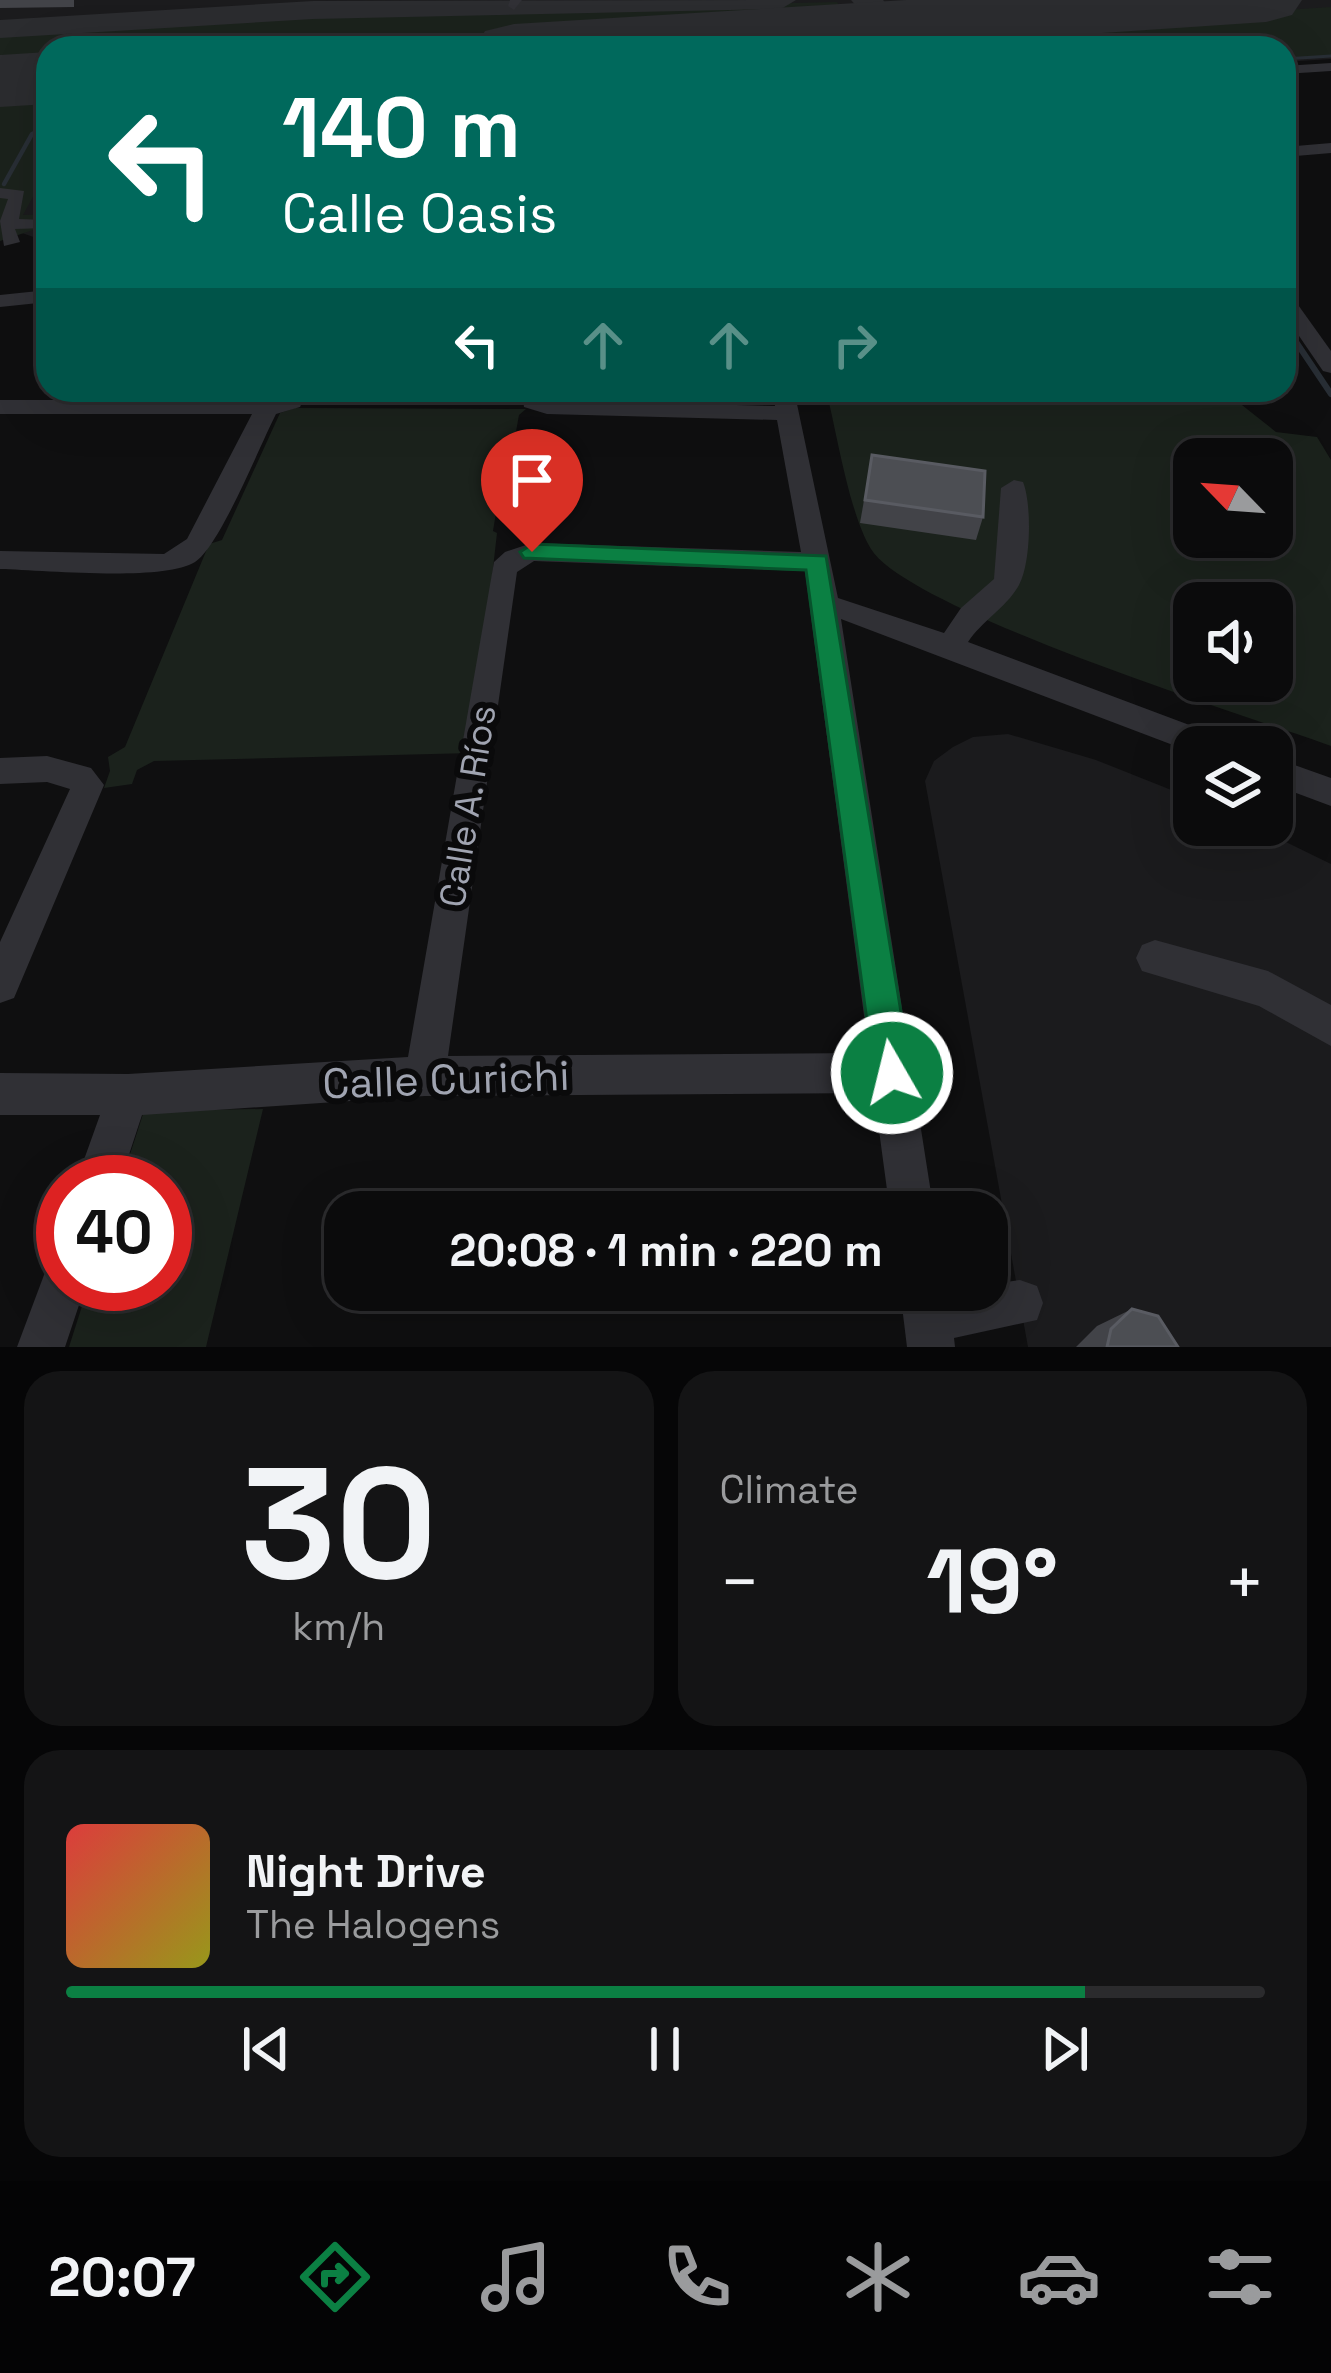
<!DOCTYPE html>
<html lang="en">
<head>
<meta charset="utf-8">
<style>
  body { margin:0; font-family:"Space Grotesk",sans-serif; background:#141415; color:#f1f3f6; height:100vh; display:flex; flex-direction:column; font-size:45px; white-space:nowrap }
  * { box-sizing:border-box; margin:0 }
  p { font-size:39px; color:#9a9b9d }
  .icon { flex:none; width:66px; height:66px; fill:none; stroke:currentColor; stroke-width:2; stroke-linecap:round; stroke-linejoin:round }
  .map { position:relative; height:1347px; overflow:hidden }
  .side { display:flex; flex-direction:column; gap:24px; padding:24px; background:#060607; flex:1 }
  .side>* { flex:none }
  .hud { position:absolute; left:36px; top:36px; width:1260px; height:366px; border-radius:36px; box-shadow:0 12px 48px #0002,0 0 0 3px #2b2b2d; background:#00695c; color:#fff; overflow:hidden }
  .needle { width:78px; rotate:295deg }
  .controls { position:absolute; left:1173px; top:438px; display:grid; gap:24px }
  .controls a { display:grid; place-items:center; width:120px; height:120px; border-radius:24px; background:#0b0b0c; box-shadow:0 12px 48px #0002,0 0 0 3px #2b2b2d; font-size:60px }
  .speed { position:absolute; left:36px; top:1155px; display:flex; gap:24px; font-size:60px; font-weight:700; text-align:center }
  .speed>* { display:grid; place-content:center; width:156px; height:156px; border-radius:50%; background:#0b0b0c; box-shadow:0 12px 48px #0002,0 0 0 3px #2b2b2d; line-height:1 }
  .speed .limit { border:18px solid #d22; background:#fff; color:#111 }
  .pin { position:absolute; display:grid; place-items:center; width:102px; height:102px; color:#fff; margin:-123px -51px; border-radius:50% 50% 50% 0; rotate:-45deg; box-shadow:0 0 12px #0007 }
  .pin .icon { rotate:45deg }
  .me { position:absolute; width:132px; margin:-66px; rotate:352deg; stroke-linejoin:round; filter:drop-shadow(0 0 9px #0008) }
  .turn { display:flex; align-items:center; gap:42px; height:252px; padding:0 48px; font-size:54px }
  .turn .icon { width:156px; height:156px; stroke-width:2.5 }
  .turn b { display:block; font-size:84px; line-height:102px }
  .lanes { display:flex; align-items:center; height:114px; padding:0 48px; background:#0003; justify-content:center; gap:60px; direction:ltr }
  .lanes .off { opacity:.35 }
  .big { font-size:90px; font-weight:800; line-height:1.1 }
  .side .widget { flex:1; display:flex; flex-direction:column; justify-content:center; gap:18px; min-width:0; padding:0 42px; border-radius:36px; background:#141415 }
  .side .dial { align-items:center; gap:0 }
  .dial b { font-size:156px; line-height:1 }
  .song { display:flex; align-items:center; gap:36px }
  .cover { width:144px; height:144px; border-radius:18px; background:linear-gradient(135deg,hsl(0 70% 55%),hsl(60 70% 35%)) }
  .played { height:12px; border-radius:6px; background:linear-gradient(90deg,#0b8043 85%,#2b2b2d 85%) }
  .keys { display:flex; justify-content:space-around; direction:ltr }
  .heat { display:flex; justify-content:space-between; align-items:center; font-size:66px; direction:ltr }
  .side .tiles { flex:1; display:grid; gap:24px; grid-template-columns:1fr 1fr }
  .widget:last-child { grid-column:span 2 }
  .trip { position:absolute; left:324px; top:1191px; width:684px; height:120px; border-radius:36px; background:#0b0b0c; box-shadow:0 12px 48px #0002,0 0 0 3px #2b2b2d; font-weight:800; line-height:120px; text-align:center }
  .tab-bar { display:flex; height:192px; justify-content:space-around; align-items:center; background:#040405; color:#9a9b9d }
  .tab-bar .icon { width:84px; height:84px }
  .tab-bar .active { color:#0b8043 }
  .tab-bar b { font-size:54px; color:#f1f3f6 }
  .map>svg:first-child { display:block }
  .built { fill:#1b1b1d }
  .green { fill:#1b221c; fill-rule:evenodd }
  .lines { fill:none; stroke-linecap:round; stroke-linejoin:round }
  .stream-far2 { stroke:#282e35; stroke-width:3 }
  .stream-far1 { stroke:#282e35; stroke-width:4.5 }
  .stream { stroke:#282e35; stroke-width:6 }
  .taxiway { fill:#2b2c2f; fill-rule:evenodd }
  .runway { fill:#2b2c2f; fill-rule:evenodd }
  .minor { fill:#303035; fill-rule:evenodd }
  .wall { fill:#424348 }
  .building { fill:#4c4e53; stroke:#595b62; stroke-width:3 }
  .route { fill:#0b8043; stroke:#07532c; stroke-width:3 }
  .labels { text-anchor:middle; stroke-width:12; stroke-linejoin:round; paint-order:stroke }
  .street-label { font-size:36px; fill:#a0a4b1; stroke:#0a0a0b }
  .near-street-label { font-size:42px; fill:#a0a4b1; stroke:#0a0a0b }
</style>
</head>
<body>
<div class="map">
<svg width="1331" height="1347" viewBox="0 0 1331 1347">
  <rect width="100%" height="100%" fill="#0f0f10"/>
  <g class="built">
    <polygon points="0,0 1331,0 1331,59 1284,62 1284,48 48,48 48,228 36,238 0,225"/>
    <polygon points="1008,734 1096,760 1194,799 1194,825 1251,825 1331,864 1331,1347 1028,1347 925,781 934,761 953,747 973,737"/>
  </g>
  <g class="green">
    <polygon points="837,2 846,14 340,48 48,48 48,67 0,71 0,32 330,13"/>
    <polygon points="1331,7 1331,56 1284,59 1284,48 702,48"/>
    <polygon points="48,91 48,169 23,215 48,214 48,225 0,241 0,94"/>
    <path d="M826,390H1223L1276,432L1317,437L1331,460V746C1247,716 908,610 871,549C849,513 837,433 826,390ZM1194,459H1272V537H1194ZM1194,603H1272V681H1194Z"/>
    <polygon points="295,408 526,409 519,415 509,470 503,471 493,531 497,533 472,753 154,761 137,770 132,784 104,788 110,771 108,757 125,747 209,544 222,540 280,413"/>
    <polygon points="263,1109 206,1347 69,1347 89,1284 165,1284 165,1182 121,1182 144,1111"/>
  </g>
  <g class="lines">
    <polyline class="stream-far2" points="1284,59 1331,56"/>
    <polyline class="stream-far1" points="4,184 32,134 48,127"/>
    <polyline class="stream" points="1284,324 1331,394"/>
    <g class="taxiway">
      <polygon points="796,0 781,9 313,19 0,38 0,20 313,1"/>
      <polygon points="851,0 883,0 905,24 890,33 879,31"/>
    </g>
    <g class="runway">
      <polygon points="906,0 1302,0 1292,15 1266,22 876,48 474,48 485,31 514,24"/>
      <polygon points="48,52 48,104 0,107 0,55"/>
    </g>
    <g class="minor">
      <polygon points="510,0 522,0 514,10 508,6"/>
      <polygon points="1331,63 1331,71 1284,74 1284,66"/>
      <polygon points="1331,143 1331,153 1284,157 1284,147"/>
      <polygon points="0,188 24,191 19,219 47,220 47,228 15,229 20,242 4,246 0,221 8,199 0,198"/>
      <polygon points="48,290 48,302 0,307 0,295"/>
      <polygon points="1284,293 1291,295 1331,351 1331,373 1323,371 1284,314"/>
      <path d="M286,390H308L300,407L276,414C260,445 220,546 195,562C164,582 42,570 0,569V551L164,554L187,539L252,414H0V400H278Z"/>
      <path d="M522,390H544V398L549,400L775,406L772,390H794L838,598L944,633L961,608L994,579L1001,488L1014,480L1023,482C1032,504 1031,564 1019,585C1007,607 982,621 968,642L1224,738L1229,747H1194V753L841,619L934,1212H890L874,1093L425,1096L142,1115L120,1182H76L100,1115H0V1073L128,1074L408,1057L494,562L505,552L532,543L801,552L777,420L547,414L524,407ZM534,561L805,571L869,1053L448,1056L517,572Z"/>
      <polygon points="47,756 91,768 104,785 14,998 0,1003 0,942 70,789 47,782 0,784 0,758"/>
      <polygon points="1272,757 1331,778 1331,806 1272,784"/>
      <polygon points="1155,940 1268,971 1331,1005 1331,1046 1259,1006 1142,971 1136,958 1142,945"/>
      <polygon points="63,1260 63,1284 86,1284 65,1347 17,1347 47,1267"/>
      <polygon points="1020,1280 1037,1286 1043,1303 1037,1320 954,1338 955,1347 907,1347 900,1290 987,1290 987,1285"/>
    </g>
  </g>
  <g class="wall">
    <polygon points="0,0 74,0 74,7 0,8"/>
    <polygon points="872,455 983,517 976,540 860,523"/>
    <polygon points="1132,1309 1178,1347 1076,1347 1097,1326"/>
  </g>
  <g class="building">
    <polygon points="872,455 985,471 983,517 865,500"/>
    <polygon points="1132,1309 1158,1316 1178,1347 1107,1347 1111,1329"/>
  </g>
  <polygon class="route" points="532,544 826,556 911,1073 905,1086 892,1091 879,1086 874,1073 806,570 524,558 520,552"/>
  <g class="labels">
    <g class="street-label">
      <text transform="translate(467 806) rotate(-81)" y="13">Calle A. Ríos</text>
    </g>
    <g class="near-street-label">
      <text transform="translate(446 1079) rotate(-2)" y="15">Calle Curichi</text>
    </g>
  </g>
</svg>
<div class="controls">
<a><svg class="needle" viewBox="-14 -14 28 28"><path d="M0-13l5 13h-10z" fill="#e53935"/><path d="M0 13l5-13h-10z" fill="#9a9b9d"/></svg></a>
<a><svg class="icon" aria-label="sound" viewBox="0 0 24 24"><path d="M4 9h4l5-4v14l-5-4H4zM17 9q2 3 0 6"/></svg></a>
<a><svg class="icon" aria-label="layers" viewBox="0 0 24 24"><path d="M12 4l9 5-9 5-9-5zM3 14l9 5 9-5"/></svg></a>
</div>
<div class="speed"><div class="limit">40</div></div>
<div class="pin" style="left:532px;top:552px;background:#d93025"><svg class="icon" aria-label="arrive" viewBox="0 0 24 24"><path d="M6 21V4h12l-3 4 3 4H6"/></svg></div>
<svg class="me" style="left:892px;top:1073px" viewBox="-20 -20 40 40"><circle r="17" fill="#0b8043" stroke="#fff" stroke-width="3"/><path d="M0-11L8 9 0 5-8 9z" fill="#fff"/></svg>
<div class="trip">20:08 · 1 min · 220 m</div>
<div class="hud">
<div class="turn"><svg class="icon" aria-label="left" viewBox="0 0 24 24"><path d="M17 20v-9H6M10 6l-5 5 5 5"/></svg><div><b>140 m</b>Calle Oasis</div></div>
<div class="lanes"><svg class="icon" aria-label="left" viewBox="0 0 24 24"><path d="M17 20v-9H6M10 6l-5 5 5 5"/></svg><svg class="icon off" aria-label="ahead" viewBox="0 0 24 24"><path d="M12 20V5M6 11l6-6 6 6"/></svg><svg class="icon off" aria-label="ahead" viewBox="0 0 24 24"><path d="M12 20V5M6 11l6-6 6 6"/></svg><svg class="icon off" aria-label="right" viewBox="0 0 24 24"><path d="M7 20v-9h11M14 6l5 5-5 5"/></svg></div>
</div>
</div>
<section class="side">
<div class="tiles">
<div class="widget dial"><b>30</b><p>km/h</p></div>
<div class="widget"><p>Climate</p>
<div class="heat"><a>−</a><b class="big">19°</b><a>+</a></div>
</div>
<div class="widget">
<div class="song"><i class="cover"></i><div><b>Night Drive</b><p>The Halogens</p></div></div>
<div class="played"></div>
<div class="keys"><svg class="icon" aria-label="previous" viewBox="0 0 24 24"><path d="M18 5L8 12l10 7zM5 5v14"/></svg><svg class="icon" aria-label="pause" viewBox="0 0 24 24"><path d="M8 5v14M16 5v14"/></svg><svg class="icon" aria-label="next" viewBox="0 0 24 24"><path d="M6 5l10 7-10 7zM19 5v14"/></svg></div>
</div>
</div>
</section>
<nav class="tab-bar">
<b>20:07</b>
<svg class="icon active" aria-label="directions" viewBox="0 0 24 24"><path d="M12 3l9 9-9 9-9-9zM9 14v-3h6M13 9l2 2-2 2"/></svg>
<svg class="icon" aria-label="music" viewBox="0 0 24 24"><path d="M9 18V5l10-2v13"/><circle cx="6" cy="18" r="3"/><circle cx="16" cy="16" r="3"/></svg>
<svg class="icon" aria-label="phone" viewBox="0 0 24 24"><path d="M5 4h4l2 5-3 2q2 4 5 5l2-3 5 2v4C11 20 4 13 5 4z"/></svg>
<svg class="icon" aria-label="climate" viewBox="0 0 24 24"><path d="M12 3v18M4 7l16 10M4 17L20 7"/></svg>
<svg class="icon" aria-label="car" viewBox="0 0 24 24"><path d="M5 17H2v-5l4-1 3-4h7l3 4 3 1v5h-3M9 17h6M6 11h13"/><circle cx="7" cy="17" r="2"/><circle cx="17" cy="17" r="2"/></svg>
<svg class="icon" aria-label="filters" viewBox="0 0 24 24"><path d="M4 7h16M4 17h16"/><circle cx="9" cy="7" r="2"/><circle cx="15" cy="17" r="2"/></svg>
</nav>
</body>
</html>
